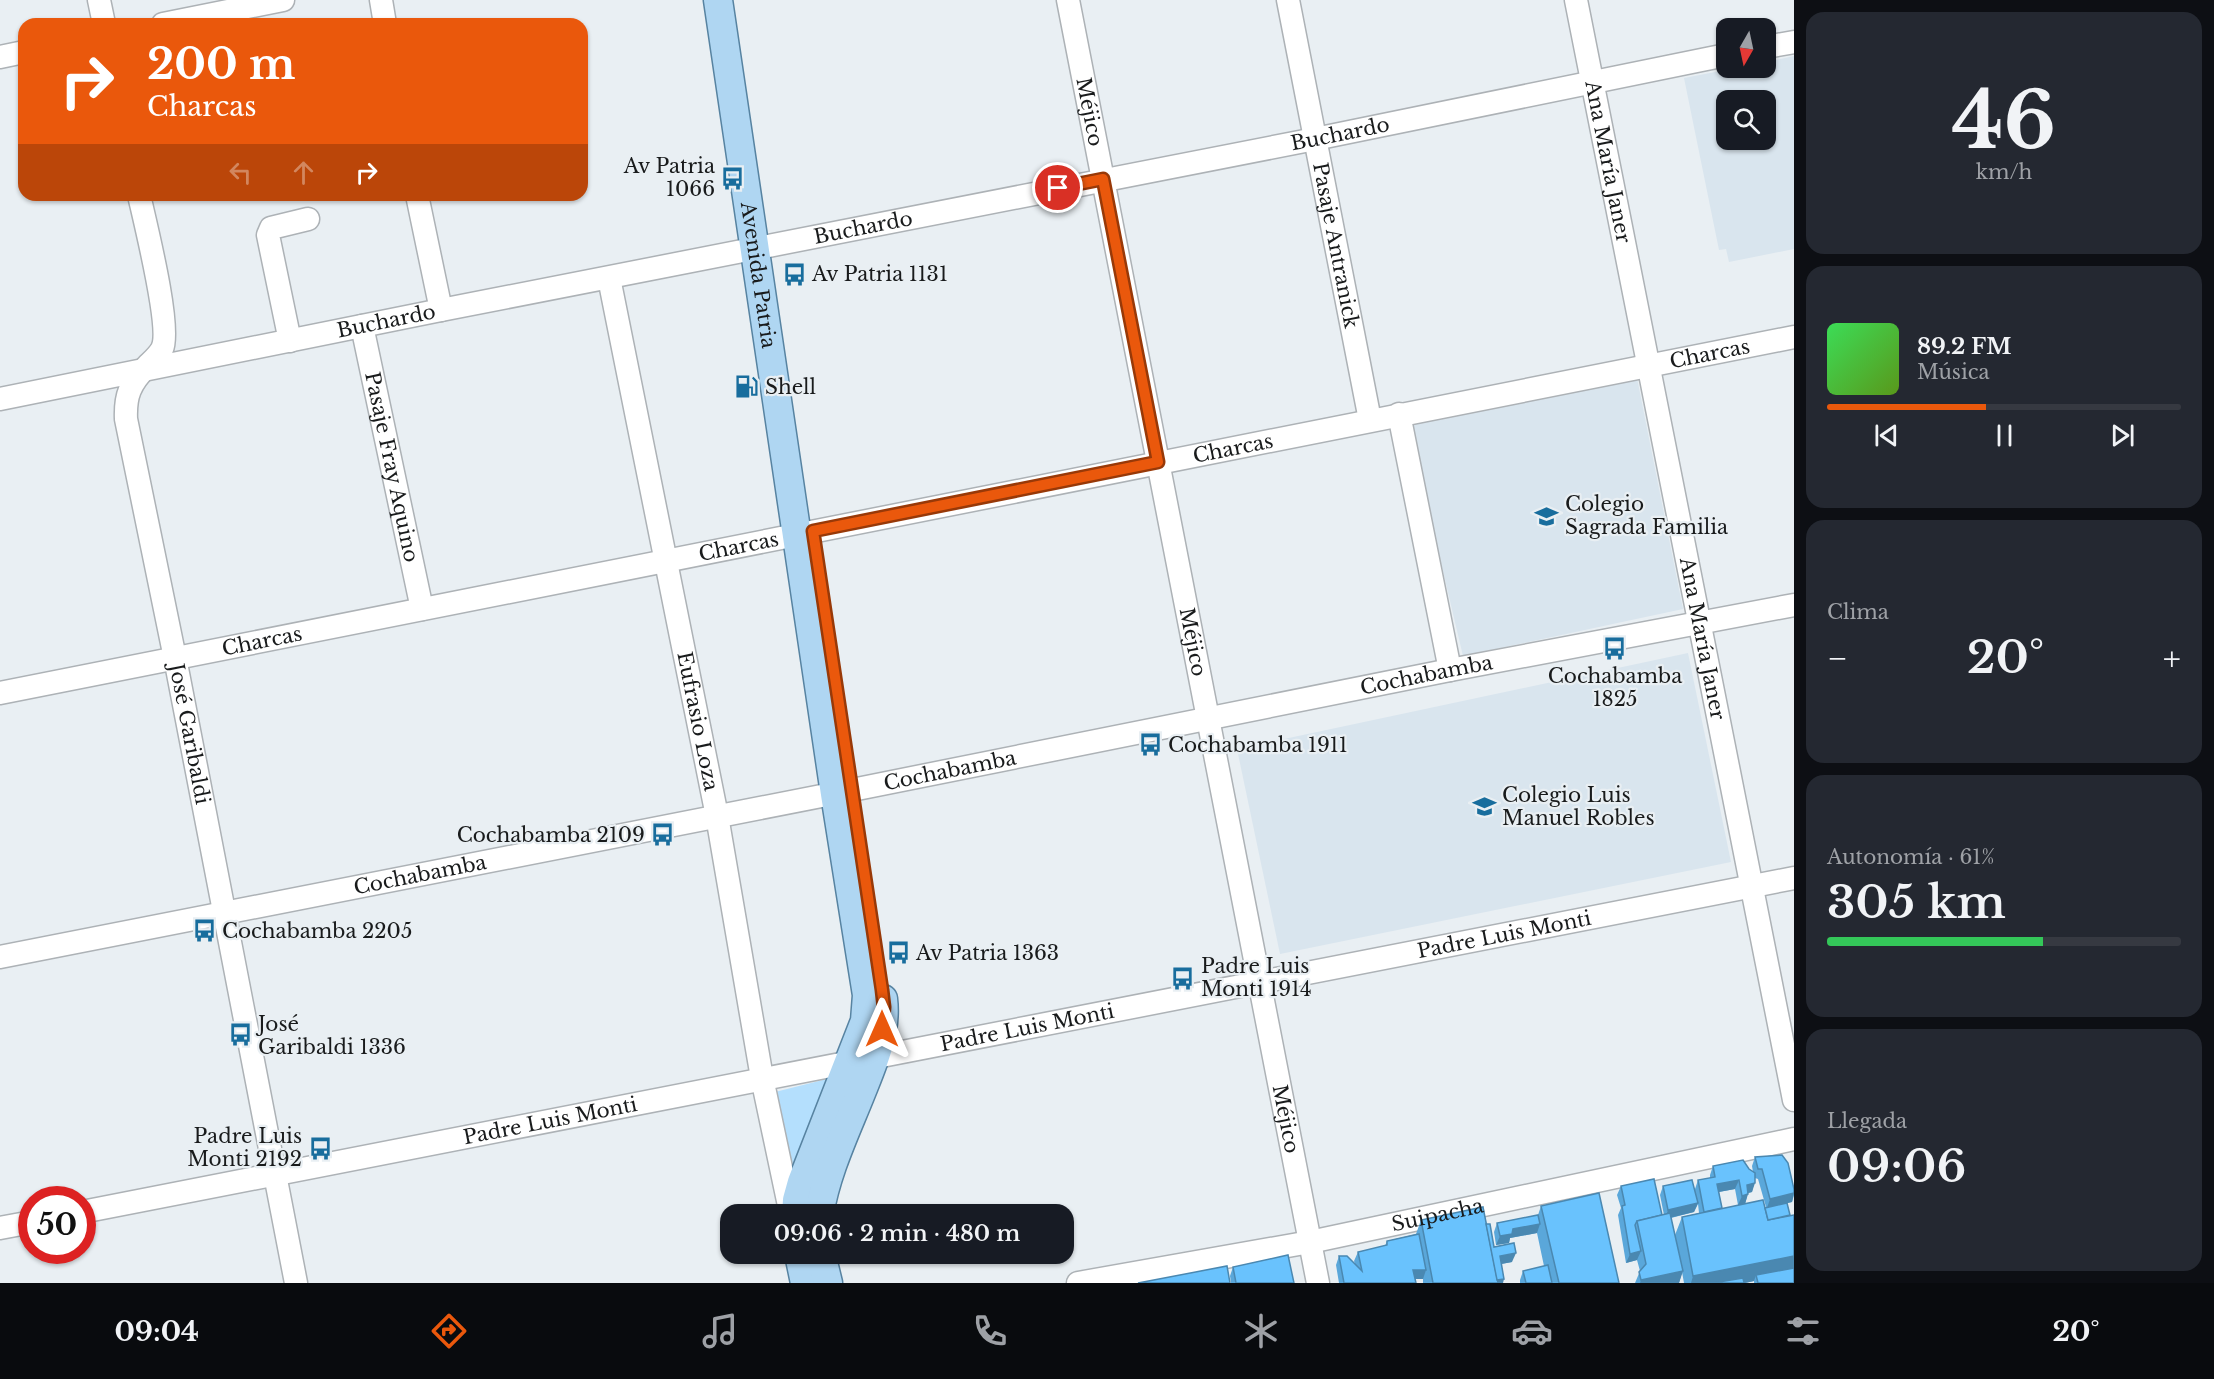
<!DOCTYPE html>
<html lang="es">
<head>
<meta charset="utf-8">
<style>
  body { margin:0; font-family:"Libre Baskerville",serif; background:#242831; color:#f1f3f6; height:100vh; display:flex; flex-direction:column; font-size:22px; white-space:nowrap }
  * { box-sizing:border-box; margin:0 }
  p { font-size:20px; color:#9ea1a6 }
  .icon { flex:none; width:33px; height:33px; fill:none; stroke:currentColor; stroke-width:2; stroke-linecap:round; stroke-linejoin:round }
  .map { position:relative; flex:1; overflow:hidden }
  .panel { display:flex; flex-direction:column; gap:12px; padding:12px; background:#0d0f14; width:420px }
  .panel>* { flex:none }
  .hud { position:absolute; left:18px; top:18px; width:570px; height:183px; border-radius:18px; box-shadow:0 2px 4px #0004; background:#ea580c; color:#fff; overflow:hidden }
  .needle { width:39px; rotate:189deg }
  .buttons { position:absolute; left:1716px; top:18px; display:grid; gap:12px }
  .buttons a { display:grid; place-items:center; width:60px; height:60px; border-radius:12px; background:#171b24; box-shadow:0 2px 4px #0004; font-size:30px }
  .speed { position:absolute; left:18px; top:1186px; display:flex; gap:12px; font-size:30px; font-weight:700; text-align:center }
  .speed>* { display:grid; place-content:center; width:78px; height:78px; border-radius:50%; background:#171b24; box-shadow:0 2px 4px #0004; line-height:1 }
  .speed .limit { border:9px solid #d22; background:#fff; color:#111 }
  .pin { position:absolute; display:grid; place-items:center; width:51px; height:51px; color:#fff; margin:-26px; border:3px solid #fff; border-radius:50%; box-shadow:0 2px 6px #0007 }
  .me { position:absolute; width:66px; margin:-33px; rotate:0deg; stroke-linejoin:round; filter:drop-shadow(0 0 4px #0008) }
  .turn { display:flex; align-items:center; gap:21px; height:126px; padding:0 30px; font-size:27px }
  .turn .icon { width:78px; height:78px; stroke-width:2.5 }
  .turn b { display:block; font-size:42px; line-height:51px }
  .lanes { display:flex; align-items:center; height:57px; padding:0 30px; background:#0003; justify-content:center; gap:30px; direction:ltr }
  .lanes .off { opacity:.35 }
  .big { font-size:45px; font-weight:600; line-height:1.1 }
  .panel .tile { flex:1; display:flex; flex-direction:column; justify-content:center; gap:9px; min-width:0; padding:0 21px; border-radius:18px; background:#242831 }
  .panel .dial { align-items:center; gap:0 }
  .dial b { font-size:78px; line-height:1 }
  .song { display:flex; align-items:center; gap:18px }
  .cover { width:72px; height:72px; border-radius:9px; background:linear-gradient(135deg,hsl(130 70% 55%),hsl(90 70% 35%)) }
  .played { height:6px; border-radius:3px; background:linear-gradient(90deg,#ea580c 45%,#363941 45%) }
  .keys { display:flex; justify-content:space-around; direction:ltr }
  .heat { display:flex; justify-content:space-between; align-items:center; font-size:33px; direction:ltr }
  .charge { height:9px; border-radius:4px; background:linear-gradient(90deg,#34c759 61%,#363941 0) }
  .trip { position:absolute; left:720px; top:1204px; width:354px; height:60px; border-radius:18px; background:#171b24; box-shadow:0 2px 4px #0004; font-weight:600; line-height:60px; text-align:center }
  .tab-bar { display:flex; height:96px; justify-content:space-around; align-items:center; background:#090b0e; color:#9ea1a6 }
  .tab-bar .icon { width:42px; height:42px }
  .tab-bar .current { color:#ea580c }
  .tab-bar b { font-size:27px; color:#f1f3f6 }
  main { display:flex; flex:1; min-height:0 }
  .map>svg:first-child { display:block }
  .built { fill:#d9e5ee; fill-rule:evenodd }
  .green { fill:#b4dffd }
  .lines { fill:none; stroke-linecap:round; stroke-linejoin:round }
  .minor-casing { stroke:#adb2b6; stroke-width:25 }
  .major-casing { stroke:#5783a1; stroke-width:31 }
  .minor { stroke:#fff; stroke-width:22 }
  .major { stroke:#afd6f2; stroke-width:28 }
  .wall { fill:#5aa7da; fill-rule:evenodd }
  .shaded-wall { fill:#4a88b1 }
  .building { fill:#69c2fd; stroke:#4a88b1; stroke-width:1.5 }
  .route-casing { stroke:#983908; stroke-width:15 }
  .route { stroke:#ea580c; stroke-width:10 }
  .labels { text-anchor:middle; stroke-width:4.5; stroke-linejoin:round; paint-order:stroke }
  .street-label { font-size:20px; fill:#191b1c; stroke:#e9eff3 }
  .poi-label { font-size:20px; fill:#191b1c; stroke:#e9eff3; text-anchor:start }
</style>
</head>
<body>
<main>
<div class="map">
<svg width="1794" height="1283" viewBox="0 0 1794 1283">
  <rect width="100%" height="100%" fill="#e9eff3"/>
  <g class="built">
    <path d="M1794,56V249L1729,262L1726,249L1719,250L1684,78L1736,68H1766V62ZM1726,100H1766V140H1726Z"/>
    <polygon points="1637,378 1683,609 1463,656 1408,423"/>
    <polygon points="1688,653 1731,862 1280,954 1237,749"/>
  </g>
  <polygon class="green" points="827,1079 791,1169 775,1092"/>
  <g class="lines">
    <defs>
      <g id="minor">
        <polyline points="99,0 104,24"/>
        <polyline points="381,0 385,24"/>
        <path id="s1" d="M1068,0L1318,1283"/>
        <path id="s2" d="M1288,0L1370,420"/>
        <path id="s3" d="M1576,0L1794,1100"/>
        <polyline points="163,24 283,0"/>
        <polyline points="1766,47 1794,42"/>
        <polyline points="0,57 24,52"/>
        <path id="s4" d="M139,195C145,222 172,329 162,349C159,355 152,361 147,366C130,384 125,395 126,419L175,658L296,1283"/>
        <polyline points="417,195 441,310"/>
        <path id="s5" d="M609,278L717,816L762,1078L791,1215"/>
        <path id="s6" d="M362,326L422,609"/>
        <polyline points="290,341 268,235 271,228 308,219"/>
        <path id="s7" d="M0,399L441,310L1315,139L1726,55"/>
        <polyline points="1399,414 1450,670"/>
        <path id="s8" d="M0,693L1794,337"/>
        <path id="s9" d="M0,957L852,790L1450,670L1794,605"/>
        <path id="s10" d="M82,1212L1794,878"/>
        <polyline points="0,1228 32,1222"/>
        <path id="s11" d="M1078,1283L1310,1242L1794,1139"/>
      </g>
      <g id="major">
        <path id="s12" d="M718,0L835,794L867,995L865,1021L802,1182L797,1200L796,1215"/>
        <path d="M819,1215C826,1172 845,1133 861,1093C873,1063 887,1032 883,999"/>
        <polyline points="799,1254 805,1283"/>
        <polyline points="821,1254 828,1283"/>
      </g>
    </defs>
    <use href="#minor" class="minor-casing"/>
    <use href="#major" class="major-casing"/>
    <use href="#minor" class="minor"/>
    <use href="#major" class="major"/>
  </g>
  <g class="wall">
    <path d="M1755,1157L1794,1189V1195L1792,1202L1787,1203L1794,1283H1754V1281L1745,1283H1684L1682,1272L1679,1283H1635L1640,1271L1637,1260L1626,1263L1618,1215L1621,1208L1617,1195L1621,1186L1662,1215H1664L1660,1195L1663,1186L1695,1189L1698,1180L1710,1178V1175L1713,1166L1749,1169L1753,1172L1752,1166ZM1755,1178L1758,1179L1766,1207L1722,1208L1719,1192L1735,1189L1738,1205L1745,1204L1748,1193L1752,1192ZM1698,1204L1699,1213L1682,1217L1675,1235L1671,1218L1694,1212Z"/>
    <polygon points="1541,1206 1619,1283 1520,1283 1520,1280 1523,1271 1544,1266 1537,1233 1510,1238 1509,1243 1496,1245 1494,1232 1497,1223 1538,1215"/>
    <polygon points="1421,1220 1486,1224 1494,1247 1512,1262 1501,1264 1503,1283 1423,1283 1423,1279 1415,1279 1416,1283 1339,1283 1336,1265 1339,1256 1355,1264 1354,1261 1358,1252 1385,1246 1387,1241 1416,1234"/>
    <polygon points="1233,1267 1294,1283 1231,1283 1230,1276"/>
  </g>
  <g class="shaded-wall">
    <polygon points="1739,1180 1735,1189 1713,1193 1717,1184"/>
    <polygon points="1755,1183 1752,1192 1744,1194 1747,1185"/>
    <polygon points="1794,1193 1792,1202 1767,1208 1770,1199"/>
    <polygon points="1748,1194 1745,1204 1738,1205 1742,1196"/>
    <polygon points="1698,1203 1694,1212 1665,1219 1668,1210"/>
    <polygon points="1540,1224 1537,1233 1510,1238 1509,1243 1496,1245 1500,1236 1513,1229"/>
    <polygon points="1641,1251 1637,1260 1626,1263 1630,1254"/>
    <polygon points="1516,1253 1512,1262 1496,1265 1500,1256"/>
    <polygon points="1794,1256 1794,1273 1756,1275 1754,1281 1745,1283 1691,1283 1693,1276"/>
    <polygon points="1413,1270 1426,1270 1423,1279 1409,1279"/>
    <polygon points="1683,1271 1679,1283 1640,1283 1641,1280"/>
    <polygon points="1504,1279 1503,1283 1492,1283 1492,1281"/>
  </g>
  <g class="building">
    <polygon points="1782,1155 1788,1163 1794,1189 1794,1193 1770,1199 1762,1169 1758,1169 1755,1157"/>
    <polygon points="1743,1160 1749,1169 1755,1173 1755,1183 1747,1185 1748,1194 1742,1196 1739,1180 1717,1184 1722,1208 1704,1212 1698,1180 1715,1177 1713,1166"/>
    <polygon points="1654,1179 1662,1215 1637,1221 1635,1225 1641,1251 1630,1254 1622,1206 1625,1205 1621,1186"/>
    <polygon points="1692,1180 1698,1203 1668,1210 1663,1186"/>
    <polygon points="1599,1193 1619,1283 1559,1283 1541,1206"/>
    <polygon points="1763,1200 1768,1220 1794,1215 1794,1256 1693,1276 1682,1217"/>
    <polygon points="1787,1203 1790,1215 1768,1220 1765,1208"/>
    <polygon points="1483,1207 1498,1283 1433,1283 1421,1220"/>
    <polygon points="1670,1213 1683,1271 1641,1280 1639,1272 1646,1264 1637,1221"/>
    <polygon points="1538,1215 1540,1224 1513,1229 1512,1234 1500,1236 1497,1223"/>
    <polygon points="1486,1224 1490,1224 1494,1247 1514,1243 1516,1253 1500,1256 1504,1279 1497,1280"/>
    <polygon points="1419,1234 1426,1270 1413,1270 1416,1283 1344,1283 1339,1256 1347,1256 1362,1271 1358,1252 1387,1245 1387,1241"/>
    <polygon points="1288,1255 1294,1283 1236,1283 1233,1267"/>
    <polygon points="1548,1265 1552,1283 1526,1283 1523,1271"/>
    <polygon points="1227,1266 1230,1283 1138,1283"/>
    <polygon points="1794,1268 1794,1283 1758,1283 1756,1275"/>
    <polygon points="1743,1278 1744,1283 1713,1283"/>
  </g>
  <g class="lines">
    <defs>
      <polyline id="route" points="882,1029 884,1007 882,990 813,531 1158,462 1103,179 1058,188"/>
    </defs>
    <use href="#route" class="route-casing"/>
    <use href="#route" class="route"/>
  </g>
  <defs>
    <symbol id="bus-bare" viewBox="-9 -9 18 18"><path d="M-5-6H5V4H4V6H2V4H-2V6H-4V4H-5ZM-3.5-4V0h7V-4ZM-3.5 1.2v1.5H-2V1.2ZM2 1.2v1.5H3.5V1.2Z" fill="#186d9d" stroke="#e9eff3" stroke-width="2.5" paint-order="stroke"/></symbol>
    <symbol id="fuel-bare" viewBox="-9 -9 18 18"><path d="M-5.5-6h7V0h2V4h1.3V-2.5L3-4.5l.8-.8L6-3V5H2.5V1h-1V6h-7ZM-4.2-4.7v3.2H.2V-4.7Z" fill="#186d9d" stroke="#e9eff3" stroke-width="2.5" paint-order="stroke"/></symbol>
    <symbol id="school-bare" viewBox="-9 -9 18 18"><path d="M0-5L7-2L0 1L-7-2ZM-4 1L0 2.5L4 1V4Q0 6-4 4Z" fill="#186d9d" stroke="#e9eff3" stroke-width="2.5" paint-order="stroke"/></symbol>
  </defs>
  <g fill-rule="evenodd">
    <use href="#bus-bare" x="716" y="162" width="33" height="33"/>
    <use href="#bus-bare" x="778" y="258" width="33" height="33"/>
    <use href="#fuel-bare" x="730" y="370" width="33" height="33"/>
    <use href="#school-bare" x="1530" y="500" width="33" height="33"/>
    <use href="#bus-bare" x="1598" y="632" width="33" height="33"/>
    <use href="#bus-bare" x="1134" y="728" width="33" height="33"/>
    <use href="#school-bare" x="1468" y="790" width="33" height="33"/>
    <use href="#bus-bare" x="646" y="818" width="33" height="33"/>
    <use href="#bus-bare" x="188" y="914" width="33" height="33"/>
    <use href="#bus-bare" x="882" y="936" width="33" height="33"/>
    <use href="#bus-bare" x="1166" y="962" width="33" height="33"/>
    <use href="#bus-bare" x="224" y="1018" width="33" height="33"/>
    <use href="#bus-bare" x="304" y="1132" width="33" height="33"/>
  </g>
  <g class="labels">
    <g class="street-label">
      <text dy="7" stroke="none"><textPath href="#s1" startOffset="114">Méjico</textPath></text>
      <text dy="7" stroke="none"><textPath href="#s7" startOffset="1366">Buchardo</textPath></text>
      <text dy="7" stroke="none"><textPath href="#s3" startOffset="165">Ana María Janer</textPath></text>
      <text dy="7" stroke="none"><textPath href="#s7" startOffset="880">Buchardo</textPath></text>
      <text dy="7" stroke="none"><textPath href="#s2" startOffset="250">Pasaje Antranick</textPath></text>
      <text dy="7" stroke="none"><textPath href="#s12" startOffset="278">Avenida Patria</textPath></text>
      <text dy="7" stroke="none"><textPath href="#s7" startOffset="394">Buchardo</textPath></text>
      <text dy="7" stroke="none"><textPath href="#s8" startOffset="1743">Charcas</textPath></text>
      <text dy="7" stroke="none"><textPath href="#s8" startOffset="1257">Charcas</textPath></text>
      <text dy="7" stroke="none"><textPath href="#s6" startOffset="144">Pasaje Fray Aquino</textPath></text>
      <text dy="7" stroke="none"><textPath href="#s8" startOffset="753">Charcas</textPath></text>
      <text dy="7" stroke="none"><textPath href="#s3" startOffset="651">Ana María Janer</textPath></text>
      <text dy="7" stroke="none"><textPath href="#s8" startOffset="267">Charcas</textPath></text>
      <text dy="7" stroke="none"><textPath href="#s1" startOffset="654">Méjico</textPath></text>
      <text dy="7" stroke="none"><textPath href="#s9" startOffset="1454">Cochabamba</textPath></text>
      <text dy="7" stroke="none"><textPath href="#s5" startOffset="452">Eufrasio Loza</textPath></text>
      <text dy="7" stroke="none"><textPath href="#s4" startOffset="560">José Garibaldi</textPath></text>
      <text dy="7" stroke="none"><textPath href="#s9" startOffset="968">Cochabamba</textPath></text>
      <text dy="7" stroke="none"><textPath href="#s9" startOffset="428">Cochabamba</textPath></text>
      <text dy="7" stroke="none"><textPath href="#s10" startOffset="1449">Padre Luis Monti</textPath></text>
      <text dy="7" stroke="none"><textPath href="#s10" startOffset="963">Padre Luis Monti</textPath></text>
      <text dy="7" stroke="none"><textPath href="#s1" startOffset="1140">Méjico</textPath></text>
      <text dy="7" stroke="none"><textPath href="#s10" startOffset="477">Padre Luis Monti</textPath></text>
      <text dy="7" stroke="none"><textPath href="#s11" startOffset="366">Suipacha</textPath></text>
    </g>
    <g class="poi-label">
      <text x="715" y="173" text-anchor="end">Av Patria<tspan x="715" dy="23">1066</tspan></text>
      <text x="812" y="281">Av Patria 1131</text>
      <text x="765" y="394">Shell</text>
      <text x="1565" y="511">Colegio<tspan x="1565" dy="23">Sagrada Familia</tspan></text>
      <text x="1615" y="683" text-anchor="middle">Cochabamba<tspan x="1615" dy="23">1825</tspan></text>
      <text x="1168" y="752">Cochabamba 1911</text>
      <text x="1502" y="802">Colegio Luis<tspan x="1502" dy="23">Manuel Robles</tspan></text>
      <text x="645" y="842" text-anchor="end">Cochabamba 2109</text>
      <text x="222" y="938">Cochabamba 2205</text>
      <text x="916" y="960">Av Patria 1363</text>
      <text x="1201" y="973">Padre Luis<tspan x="1201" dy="23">Monti 1914</tspan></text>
      <text x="258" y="1031">José<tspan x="258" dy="23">Garibaldi 1336</tspan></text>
      <text x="302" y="1143" text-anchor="end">Padre Luis<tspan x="302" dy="23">Monti 2192</tspan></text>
    </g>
  </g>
</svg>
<div class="buttons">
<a><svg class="needle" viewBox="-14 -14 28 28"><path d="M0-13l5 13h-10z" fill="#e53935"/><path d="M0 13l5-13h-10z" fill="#9ea1a6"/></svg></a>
<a><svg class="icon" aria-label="search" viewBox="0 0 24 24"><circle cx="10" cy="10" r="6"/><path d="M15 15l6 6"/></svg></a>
</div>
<div class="speed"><div class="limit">50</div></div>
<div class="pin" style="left:1058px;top:188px;background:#d93025"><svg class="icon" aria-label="arrive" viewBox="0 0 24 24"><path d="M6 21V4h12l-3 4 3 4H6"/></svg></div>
<svg class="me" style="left:882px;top:1029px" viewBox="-20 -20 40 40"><path d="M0-17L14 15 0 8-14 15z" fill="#ea580c" stroke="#fff" stroke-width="4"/></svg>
<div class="trip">09:06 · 2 min · 480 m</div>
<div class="hud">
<div class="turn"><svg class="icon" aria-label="right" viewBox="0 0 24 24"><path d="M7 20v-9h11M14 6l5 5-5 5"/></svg><div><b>200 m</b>Charcas</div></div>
<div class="lanes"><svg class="icon off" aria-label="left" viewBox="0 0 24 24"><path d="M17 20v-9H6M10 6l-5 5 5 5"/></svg><svg class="icon off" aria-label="ahead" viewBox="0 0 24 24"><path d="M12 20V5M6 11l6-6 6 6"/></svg><svg class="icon" aria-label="right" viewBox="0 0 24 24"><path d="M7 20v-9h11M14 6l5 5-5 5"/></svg></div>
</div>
</div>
<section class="panel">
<div class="tile dial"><b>46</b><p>km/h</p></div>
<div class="tile">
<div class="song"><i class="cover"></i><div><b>89.2 FM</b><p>Música</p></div></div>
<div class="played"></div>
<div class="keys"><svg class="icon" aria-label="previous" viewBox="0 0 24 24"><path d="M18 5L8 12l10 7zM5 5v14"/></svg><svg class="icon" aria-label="pause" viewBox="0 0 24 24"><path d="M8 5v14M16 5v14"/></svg><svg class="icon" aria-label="next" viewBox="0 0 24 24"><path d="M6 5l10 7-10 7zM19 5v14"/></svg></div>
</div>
<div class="tile"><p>Clima</p>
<div class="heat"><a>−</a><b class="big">20°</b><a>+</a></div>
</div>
<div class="tile"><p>Autonomía · 61%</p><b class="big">305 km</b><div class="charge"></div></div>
<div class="tile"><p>Llegada</p><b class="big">09:06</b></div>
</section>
</main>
<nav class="tab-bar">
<b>09:04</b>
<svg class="icon current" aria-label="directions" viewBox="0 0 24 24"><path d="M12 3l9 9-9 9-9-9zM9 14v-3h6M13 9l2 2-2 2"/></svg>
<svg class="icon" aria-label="music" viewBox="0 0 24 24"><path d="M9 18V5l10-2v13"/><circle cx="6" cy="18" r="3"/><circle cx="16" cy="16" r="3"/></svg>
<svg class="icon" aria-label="phone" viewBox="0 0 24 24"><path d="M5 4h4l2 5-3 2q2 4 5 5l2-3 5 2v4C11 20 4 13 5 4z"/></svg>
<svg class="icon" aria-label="climate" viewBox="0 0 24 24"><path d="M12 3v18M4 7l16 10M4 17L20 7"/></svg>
<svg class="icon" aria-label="car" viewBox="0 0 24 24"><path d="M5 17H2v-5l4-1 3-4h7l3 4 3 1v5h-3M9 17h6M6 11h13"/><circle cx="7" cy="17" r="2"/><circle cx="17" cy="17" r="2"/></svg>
<svg class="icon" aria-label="filters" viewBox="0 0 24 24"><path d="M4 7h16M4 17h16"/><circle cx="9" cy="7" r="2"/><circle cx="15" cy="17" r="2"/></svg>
<b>20°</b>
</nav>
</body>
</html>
